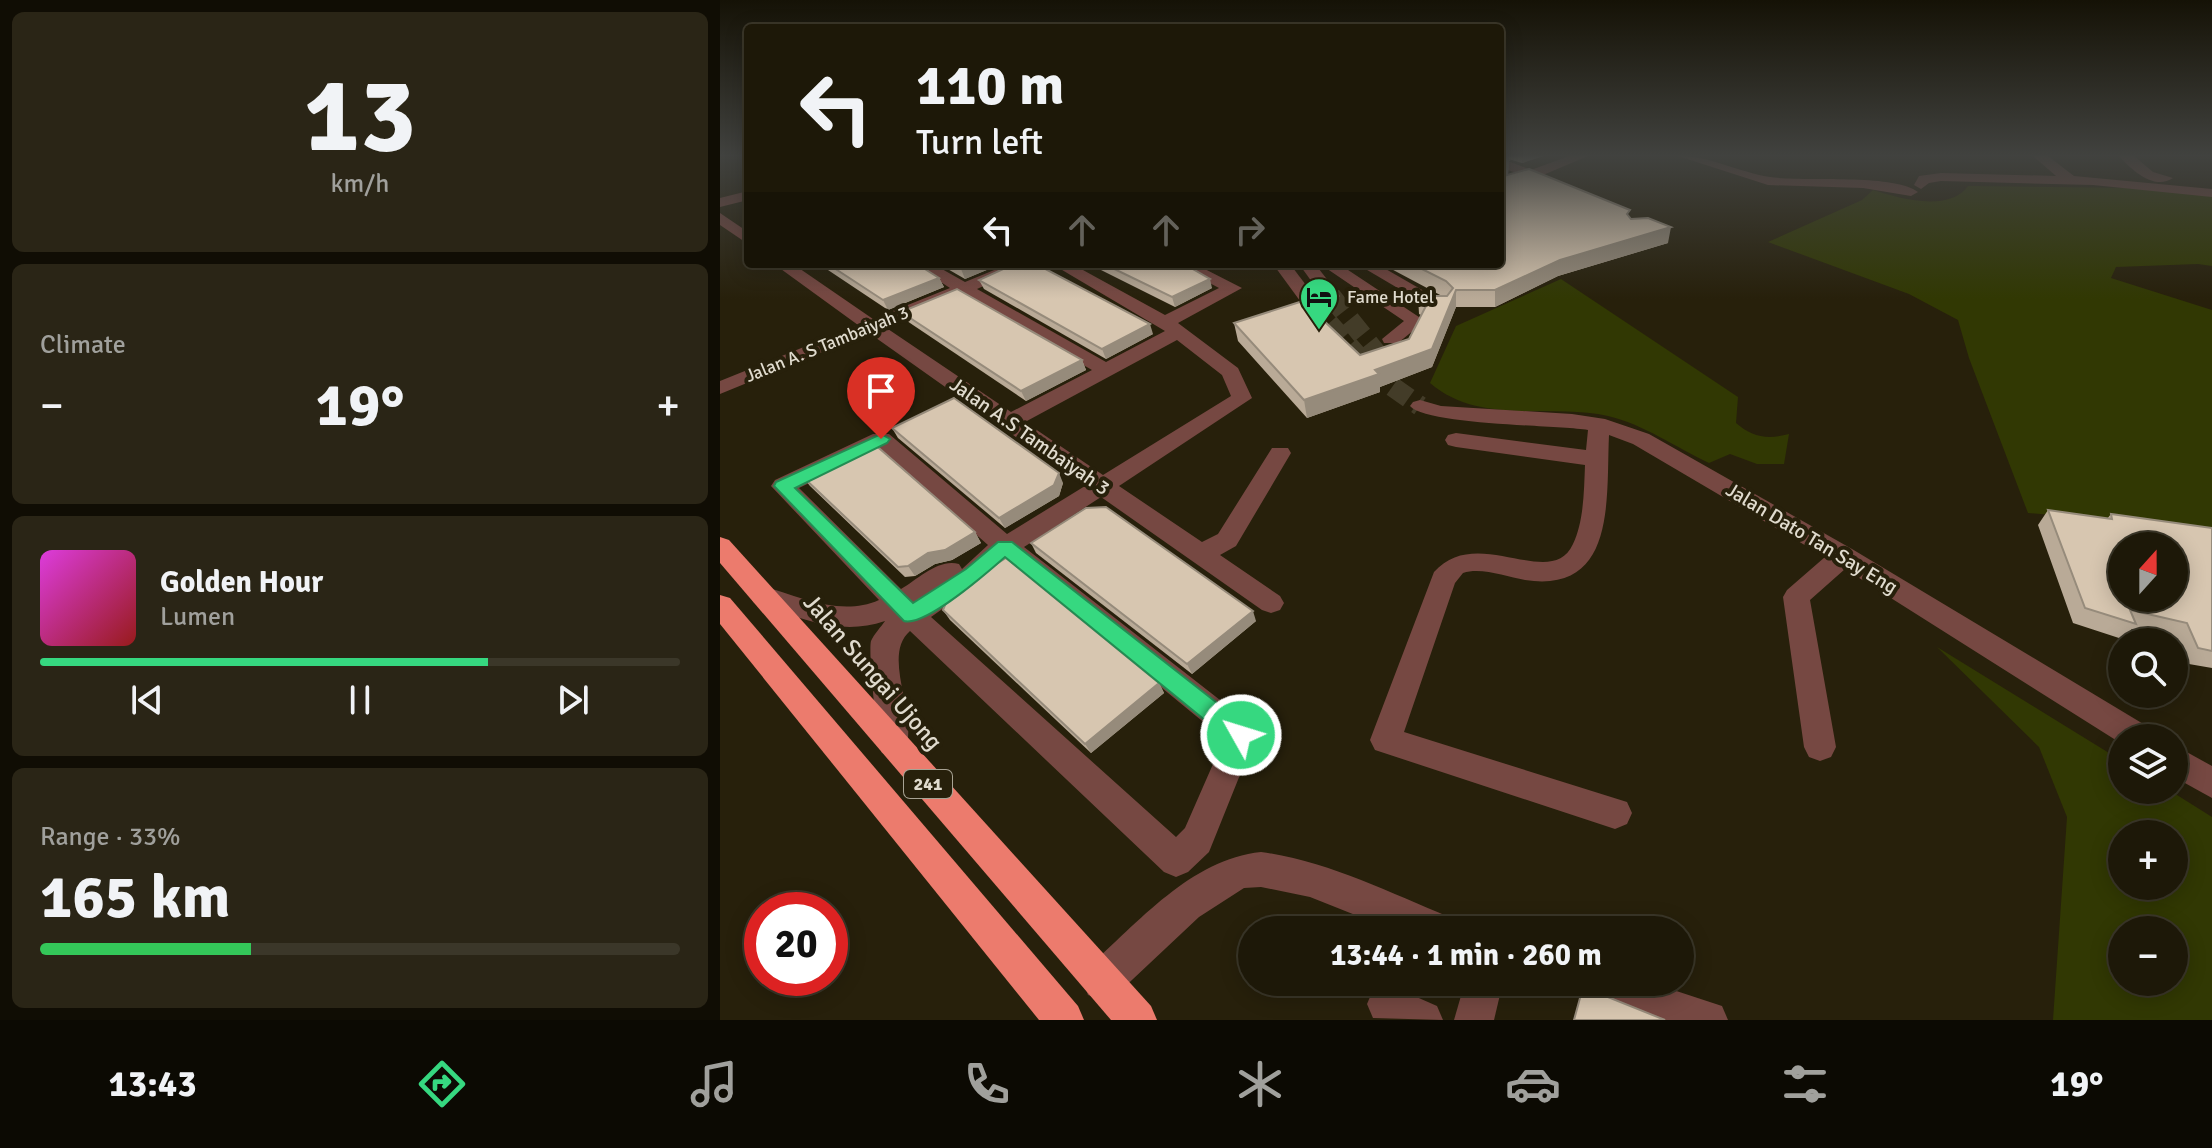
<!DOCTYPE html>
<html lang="en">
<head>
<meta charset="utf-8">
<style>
  body { margin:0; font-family:Signika,sans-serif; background:#2a2516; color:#f1f3f6; height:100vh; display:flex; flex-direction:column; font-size:30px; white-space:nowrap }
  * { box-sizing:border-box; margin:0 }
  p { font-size:26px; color:#a0a09c }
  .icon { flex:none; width:44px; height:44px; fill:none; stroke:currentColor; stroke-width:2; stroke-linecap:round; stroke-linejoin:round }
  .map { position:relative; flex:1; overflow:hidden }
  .panel { display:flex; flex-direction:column; gap:12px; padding:12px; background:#100d04; width:720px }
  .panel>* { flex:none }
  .top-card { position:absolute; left:24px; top:24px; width:760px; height:244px; border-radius:8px; box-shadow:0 4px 20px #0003,0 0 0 2px #3b3729; background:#1d1808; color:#f1f3f6; overflow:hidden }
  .needle { width:52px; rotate:21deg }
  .buttons { position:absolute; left:1388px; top:532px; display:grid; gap:16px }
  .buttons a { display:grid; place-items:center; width:80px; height:80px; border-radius:50%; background:#1d1808; box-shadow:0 4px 20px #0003,0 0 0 2px #3b3729; font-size:40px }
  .speed { position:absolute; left:24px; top:892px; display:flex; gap:16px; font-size:40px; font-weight:700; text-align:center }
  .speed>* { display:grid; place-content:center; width:104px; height:104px; border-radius:50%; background:#1d1808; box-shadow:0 4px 20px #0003,0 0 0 2px #3b3729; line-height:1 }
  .speed .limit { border:12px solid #d22; background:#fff; color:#111 }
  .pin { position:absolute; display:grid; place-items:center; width:68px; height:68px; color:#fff; margin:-82px -34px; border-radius:50% 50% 50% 0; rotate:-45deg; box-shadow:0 0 8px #0007 }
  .pin .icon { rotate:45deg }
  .me { position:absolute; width:88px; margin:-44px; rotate:309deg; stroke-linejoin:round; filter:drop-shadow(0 0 6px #0008) }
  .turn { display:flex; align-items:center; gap:28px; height:168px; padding:0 40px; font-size:36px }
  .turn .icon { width:104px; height:104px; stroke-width:2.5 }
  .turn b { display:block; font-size:56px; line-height:68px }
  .lanes { display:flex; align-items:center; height:76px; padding:0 40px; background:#0003; justify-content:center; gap:40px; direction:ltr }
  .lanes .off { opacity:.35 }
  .big { font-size:60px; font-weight:800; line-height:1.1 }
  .panel .widget { flex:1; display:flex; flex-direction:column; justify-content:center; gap:12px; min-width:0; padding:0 28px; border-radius:12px; background:#2a2516 }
  .panel .dial { align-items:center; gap:0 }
  .dial b { font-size:104px; line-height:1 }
  .song { display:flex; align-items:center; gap:24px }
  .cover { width:96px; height:96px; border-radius:12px; background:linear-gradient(135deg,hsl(300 70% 55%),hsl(0 70% 35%)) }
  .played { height:8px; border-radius:4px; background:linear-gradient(90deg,#36d880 70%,#3b3729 70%) }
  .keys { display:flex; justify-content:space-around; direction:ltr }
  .heat { display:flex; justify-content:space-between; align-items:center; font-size:44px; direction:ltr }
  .charge { height:12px; border-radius:6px; background:linear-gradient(90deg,#34c759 33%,#3b3729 0) }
  .trip { position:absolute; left:518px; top:916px; width:456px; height:80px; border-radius:40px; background:#1d1808; box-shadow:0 4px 20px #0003,0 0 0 2px #3b3729; font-weight:800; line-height:80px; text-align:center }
  .dock { display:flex; height:128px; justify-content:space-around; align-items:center; background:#0c0a03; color:#a0a09c }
  .dock .icon { width:56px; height:56px }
  .dock .on { color:#36d880 }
  .dock b { font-size:36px; color:#f1f3f6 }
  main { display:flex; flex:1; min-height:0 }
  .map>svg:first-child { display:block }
  .green { fill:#313803; fill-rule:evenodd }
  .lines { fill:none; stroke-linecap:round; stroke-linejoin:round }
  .minor-tunnel { stroke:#433c28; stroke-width:20; stroke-dasharray:20 10; stroke-linecap:butt }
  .minor { fill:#764842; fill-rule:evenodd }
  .highway { fill:#ec7b6d; fill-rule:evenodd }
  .wall { fill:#b9aa97 }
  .shaded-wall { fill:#968b7b }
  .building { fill:#d7c6b0; stroke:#968b7b; stroke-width:2; fill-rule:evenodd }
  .route { fill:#36d880; stroke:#238c53; stroke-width:2 }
  .labels { text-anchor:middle; stroke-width:8; stroke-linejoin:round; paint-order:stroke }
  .far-poi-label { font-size:18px; fill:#e0dbce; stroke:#27200b; text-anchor:start }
  .far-street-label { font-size:18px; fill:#e0dbce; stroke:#27200b }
  .shield { fill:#27200b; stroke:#a8a394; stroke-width:2 }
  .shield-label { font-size:18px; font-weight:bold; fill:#e0dbce }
  .street-label { font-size:20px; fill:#e0dbce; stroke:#27200b }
  .near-street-label { font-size:24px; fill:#e0dbce; stroke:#27200b }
</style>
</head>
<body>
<main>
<section class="panel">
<div class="widget dial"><b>13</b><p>km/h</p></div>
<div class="widget"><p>Climate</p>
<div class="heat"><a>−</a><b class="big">19°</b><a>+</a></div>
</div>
<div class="widget">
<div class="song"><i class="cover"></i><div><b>Golden Hour</b><p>Lumen</p></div></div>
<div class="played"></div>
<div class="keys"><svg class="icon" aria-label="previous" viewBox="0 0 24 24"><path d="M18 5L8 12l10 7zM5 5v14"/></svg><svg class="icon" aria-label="pause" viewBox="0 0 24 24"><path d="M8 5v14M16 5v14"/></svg><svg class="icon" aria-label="next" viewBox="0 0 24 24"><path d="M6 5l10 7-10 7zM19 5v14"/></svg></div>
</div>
<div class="widget"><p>Range · 33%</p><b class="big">165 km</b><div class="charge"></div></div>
</section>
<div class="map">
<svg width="1492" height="1020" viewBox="0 0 1492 1020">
  <rect width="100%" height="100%" fill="#27200b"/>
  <g class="green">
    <path d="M1248,186L1416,188L1492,196V266L1478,264L1396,267L1391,278L1492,310V529L1308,513L1249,358L1238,320L1189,294L1048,242L1142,200L1153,190C1178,198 1229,213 1248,186Z"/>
    <path d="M841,279L1018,397L1016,423C1032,437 1047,440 1069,434L1064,464H1037L1010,454L989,463C957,448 923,424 888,416C829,403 760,426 710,383L736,326Z"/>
    <path d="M1217,647L1402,761V790H1449L1492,817V1020H1333L1347,817L1319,747ZM1454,834V886H1402V834ZM1402,930H1454V982H1402Z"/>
  </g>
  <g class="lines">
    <g class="minor-tunnel">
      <polyline points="611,296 674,375"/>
      <polyline points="589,301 653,373 700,406"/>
    </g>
    <g class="minor">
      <polygon points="849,156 868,156 823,175 834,179 834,185 811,179 780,190 780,181 799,174 780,167 780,158 811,170"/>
      <path d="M958,156C991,156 1018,172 1050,177C1083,182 1174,173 1198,192L1191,196L1143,188L1048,185Z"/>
      <polygon points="1313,156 1328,156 1354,176 1492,189 1492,197 1373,185 1221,181 1209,183 1201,189 1194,185 1199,176 1221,173 1336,176"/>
      <path d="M1399,156H1414L1433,172L1453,178C1434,191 1412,170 1399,156Z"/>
      <polygon points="28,191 28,200 0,207 0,198"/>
      <polygon points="0,213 28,232 28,244 0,225"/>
      <path d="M54,264H73L153,319L230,288L193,264H213L245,282L289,264H311L257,289L386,362L445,331L332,264H352L445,315L499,288L454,264H475L522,288L458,323L518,368L532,398L399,486L482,542L498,534L552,448H568L571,453L516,546L500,555L560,596L564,603L560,610L551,613L542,610L381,497L304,547L532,725L536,735L489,852L468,872L456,877L444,872L190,631C160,657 201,717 184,753L173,757L162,753C157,742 148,652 151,641C154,634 161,627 165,621C119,637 78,617 34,603L30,596L34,589L43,586C80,597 121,617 159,600L51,486L55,480L153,434H169L287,534L365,486L149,333L0,394V381L138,325ZM242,295L372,370L291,412L165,327ZM457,340L502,375L511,396L383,475L305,422ZM159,449L268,545L242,569L239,564C219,558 198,579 181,589L79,488ZM285,559L504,739L465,828L456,837L211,617L262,581Z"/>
      <polygon points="553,264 570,264 598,301 595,305 583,305"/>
      <polygon points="579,264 595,264 620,296 617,300 605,300"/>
      <polygon points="600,264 619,264 705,321 678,343 664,343 662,339 684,321"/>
      <polygon points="637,264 657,264 730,306 727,310 715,310"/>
      <path d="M700,400L721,406L852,414L885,419L929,434L1132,549L1430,728L1434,738H1402V744L1125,569L1090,600L1116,747L1111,757L1100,761L1089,757L1084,747L1063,597L1067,590L1105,557L913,444L889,435C886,498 897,594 805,580C786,577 762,567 743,573L735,583L684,732L907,802L912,813L907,824L895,829L655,750L650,740L714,572C757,523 831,592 853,544C864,521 864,490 865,465L736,447L728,445L725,440L728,435L736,433L866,450L868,430C836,425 706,425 690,406L693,402Z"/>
      <polygon points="1454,745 1492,766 1492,798 1454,777"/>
      <path d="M541,852C607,861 668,892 729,917L734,930H673L590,897L541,887L524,888L479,917L396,995L382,1000L368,995L363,981L368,967C418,923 471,859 541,852Z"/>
      <polygon points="745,982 783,982 774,1020 734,1020"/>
      <polygon points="848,982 929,982 1002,1006 1008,1020 926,1020 853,996"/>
      <polygon points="667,984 717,1006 723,1020 653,1018 647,1004 653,990"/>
    </g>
    <g class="highway">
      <polygon points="0,537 9,540 431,1006 437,1020 391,1020 0,563"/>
      <polygon points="0,595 10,598 358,1006 364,1020 319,1020 0,624"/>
    </g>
  </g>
  <g class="wall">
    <polygon points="780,156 823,156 802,163 785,158 789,160 788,175 909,217 948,243 838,276 775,307 736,307 712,367 660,387 660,392 587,418 518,341 514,323 640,355 689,339 701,315 699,314 698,296 722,296 662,264 780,264"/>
    <polygon points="99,264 197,264 219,278 224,287 168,310"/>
    <polygon points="219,264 281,264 245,279"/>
    <polygon points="369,264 464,264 492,288 455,307"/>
    <polygon points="259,280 433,334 386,359 264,289"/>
    <polygon points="181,312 362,360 366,370 306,401 187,321"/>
    <polygon points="172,428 343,483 339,496 285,528 178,438"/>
    <polygon points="82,476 255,532 261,543 232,560 215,564 195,576 185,577 90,486"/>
    <polygon points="1328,510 1387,519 1391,514 1492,528 1492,668 1463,663 1452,639 1412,629 1402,639 1353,623 1318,525"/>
    <polygon points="311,543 536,621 472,674 316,553"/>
    <polygon points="223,610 439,683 444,693 371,753 230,620"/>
  </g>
  <g class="shaded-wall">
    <polygon points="803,156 823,156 802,163"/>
    <polygon points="789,160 788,175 780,178 780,164"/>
    <polygon points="951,227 948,243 838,276 775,307 775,290 840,260"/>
    <polygon points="254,264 281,264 245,279 241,269"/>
    <polygon points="219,278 224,287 168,310 163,300"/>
    <polygon points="490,279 492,288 455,307 452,297"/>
    <polygon points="736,290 736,307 712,367 660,387 660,392 587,418 584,400 655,370 712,349"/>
    <polygon points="430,324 433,334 386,359 382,349"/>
    <polygon points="362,360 366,370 306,401 301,391"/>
    <polygon points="339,473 343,483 339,496 285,528 279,518"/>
    <polygon points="255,532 261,543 232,560 215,564 195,576 188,566 208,553"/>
    <polygon points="533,611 536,621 472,674 467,664"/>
    <polygon points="439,683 444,693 371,753 365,744"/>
  </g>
  <g class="building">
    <polygon points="780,156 783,156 789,160 780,164"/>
    <polygon points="809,169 910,210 907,214 911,219 928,218 951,227 840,260 775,290 736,290 712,349 655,370 659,374 584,400 514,323 583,301 640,355 689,339 707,304 698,296 707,292 714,296 727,296 733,288 726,281 692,264 780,264 780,177"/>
    <polygon points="108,264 197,264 219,278 163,300"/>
    <polygon points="231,264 254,264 241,269"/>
    <polygon points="294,264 316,264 430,324 382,349 259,280"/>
    <polygon points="384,264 464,264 490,279 452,297"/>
    <polygon points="237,289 362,360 301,391 181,312"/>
    <polygon points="234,398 339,473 334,485 279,518 172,428"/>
    <polygon points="152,442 255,532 225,550 208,553 188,566 178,567 82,476"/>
    <polygon points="386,507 533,611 467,664 311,543 366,508"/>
    <path d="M1328,510L1392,519L1391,514L1492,528V651L1478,648L1467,623L1410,610L1416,624L1365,608ZM1402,546H1454V598H1402Z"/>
    <polygon points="286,558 439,683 365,744 223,610 230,593"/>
    <polygon points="863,987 945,1020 854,1020"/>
  </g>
  <linearGradient id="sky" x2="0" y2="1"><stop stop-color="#151206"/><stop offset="0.52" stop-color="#41423f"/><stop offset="1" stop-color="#41423f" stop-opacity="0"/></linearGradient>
  <rect width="1492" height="299" fill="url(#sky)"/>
  <path class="route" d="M161,434L170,439L167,443L75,488L193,603L246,569L278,542H292L529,728L533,735L529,743L521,746L513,743L285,557C268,572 205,627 184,621L54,486L56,482Z"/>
  <defs>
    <symbol id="hotel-pin" viewBox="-11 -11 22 30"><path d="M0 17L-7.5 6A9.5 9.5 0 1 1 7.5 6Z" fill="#36d880" stroke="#27200b"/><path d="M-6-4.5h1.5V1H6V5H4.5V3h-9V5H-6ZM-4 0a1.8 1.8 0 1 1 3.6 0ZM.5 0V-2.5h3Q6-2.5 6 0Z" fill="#111"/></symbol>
  </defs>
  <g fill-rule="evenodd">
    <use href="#hotel-pin" x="577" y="275" width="44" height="60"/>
  </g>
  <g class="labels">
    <g class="far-poi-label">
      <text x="627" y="303">Fame Hotel</text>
    </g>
    <g class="far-street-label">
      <text transform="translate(107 344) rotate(-22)" y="6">Jalan A. S Tambaiyah 3</text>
    </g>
    <rect class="shield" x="184" y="770" width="48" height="28" rx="6"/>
    <g class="shield-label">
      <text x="208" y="790">241</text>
    </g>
    <g class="street-label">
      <text transform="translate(310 436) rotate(35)" y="7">Jalan A.S Tambaiyah 3</text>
      <text transform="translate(1092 538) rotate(31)" y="7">Jalan Dato Tan Say Eng</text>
    </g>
    <g class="near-street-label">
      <text transform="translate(153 672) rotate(49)" y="8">Jalan Sungai Ujong</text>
    </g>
  </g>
</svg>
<div class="buttons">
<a><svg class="needle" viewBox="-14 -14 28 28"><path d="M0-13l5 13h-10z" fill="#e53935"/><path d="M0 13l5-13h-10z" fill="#a0a09c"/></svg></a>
<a><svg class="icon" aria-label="search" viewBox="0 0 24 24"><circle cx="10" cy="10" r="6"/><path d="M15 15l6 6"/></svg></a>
<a><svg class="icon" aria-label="layers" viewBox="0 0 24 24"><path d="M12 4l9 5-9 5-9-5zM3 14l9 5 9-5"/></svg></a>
<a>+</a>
<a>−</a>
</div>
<div class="speed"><div class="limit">20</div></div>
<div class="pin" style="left:161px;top:439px;background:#d93025"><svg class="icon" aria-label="arrive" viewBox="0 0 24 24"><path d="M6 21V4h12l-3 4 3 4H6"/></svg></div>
<svg class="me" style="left:521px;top:735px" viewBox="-20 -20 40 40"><circle r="17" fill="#36d880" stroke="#fff" stroke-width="3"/><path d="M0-11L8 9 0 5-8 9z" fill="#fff"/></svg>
<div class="trip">13:44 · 1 min · 260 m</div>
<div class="top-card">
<div class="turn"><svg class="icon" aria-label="left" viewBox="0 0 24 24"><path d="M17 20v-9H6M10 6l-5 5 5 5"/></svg><div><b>110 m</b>Turn left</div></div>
<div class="lanes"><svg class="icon" aria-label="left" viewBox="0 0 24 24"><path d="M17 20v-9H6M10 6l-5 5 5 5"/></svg><svg class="icon off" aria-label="ahead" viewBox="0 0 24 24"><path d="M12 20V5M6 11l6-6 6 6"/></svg><svg class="icon off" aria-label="ahead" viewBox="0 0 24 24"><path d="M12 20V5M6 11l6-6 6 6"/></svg><svg class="icon off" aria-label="right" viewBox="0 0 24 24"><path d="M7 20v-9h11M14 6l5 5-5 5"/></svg></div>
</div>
</div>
</main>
<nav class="dock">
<b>13:43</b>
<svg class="icon on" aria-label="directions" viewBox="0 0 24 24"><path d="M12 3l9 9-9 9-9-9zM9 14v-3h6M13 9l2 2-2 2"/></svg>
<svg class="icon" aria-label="music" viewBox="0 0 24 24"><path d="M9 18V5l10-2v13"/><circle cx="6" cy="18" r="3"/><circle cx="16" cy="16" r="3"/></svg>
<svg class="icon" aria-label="phone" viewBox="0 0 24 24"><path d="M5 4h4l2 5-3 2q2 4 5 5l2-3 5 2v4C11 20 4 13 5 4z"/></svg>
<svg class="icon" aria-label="climate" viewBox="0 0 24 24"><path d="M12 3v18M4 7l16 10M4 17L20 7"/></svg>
<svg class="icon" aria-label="car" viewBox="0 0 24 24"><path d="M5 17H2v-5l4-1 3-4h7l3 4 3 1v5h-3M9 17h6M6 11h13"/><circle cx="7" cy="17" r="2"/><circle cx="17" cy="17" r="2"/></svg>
<svg class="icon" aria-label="filters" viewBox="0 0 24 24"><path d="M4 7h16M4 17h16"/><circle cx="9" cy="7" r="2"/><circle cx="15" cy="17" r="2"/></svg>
<b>19°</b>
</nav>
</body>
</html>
